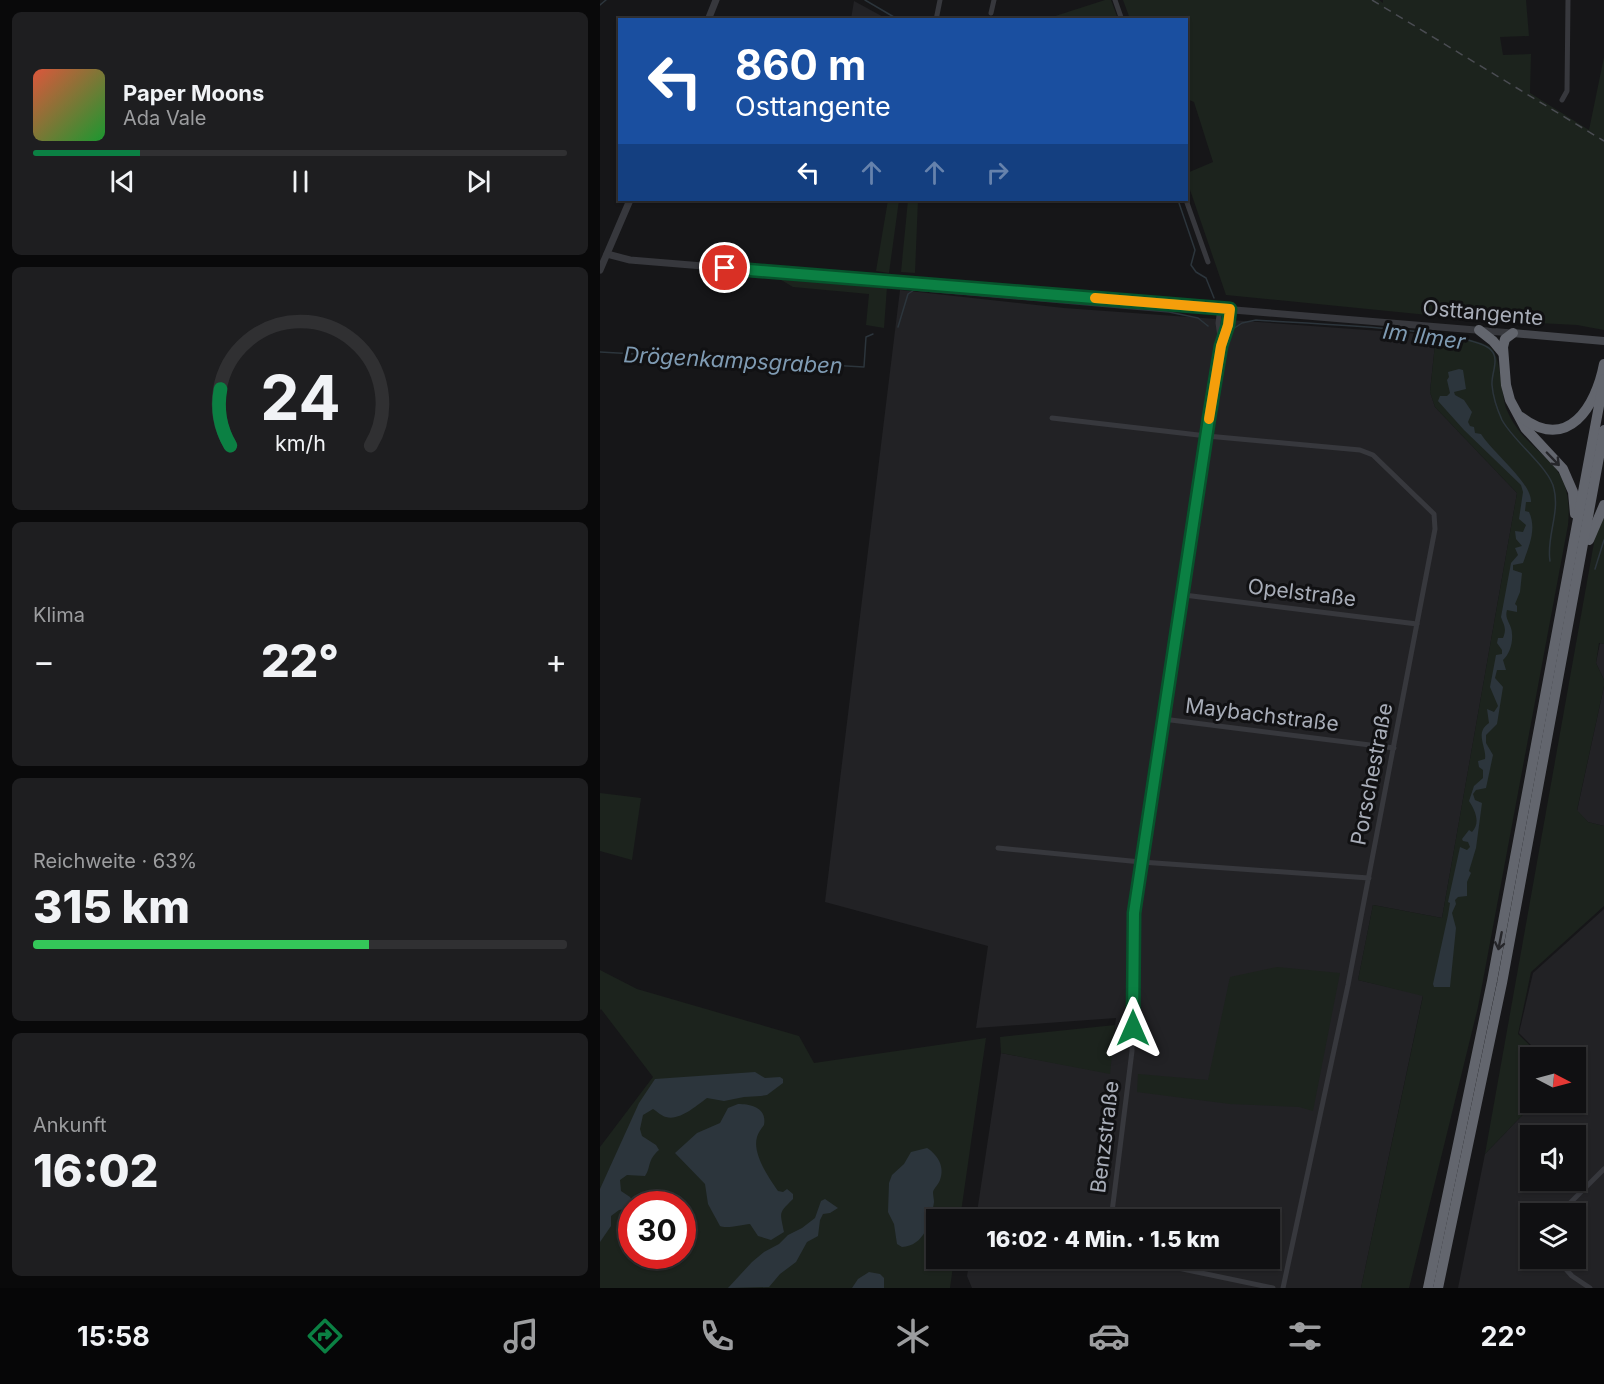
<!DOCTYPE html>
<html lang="de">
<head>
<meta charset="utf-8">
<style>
  body { margin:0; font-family:Inter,sans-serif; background:#1e1e20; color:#f1f3f6; height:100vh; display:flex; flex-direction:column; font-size:22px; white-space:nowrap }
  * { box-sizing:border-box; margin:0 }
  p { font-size:20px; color:#9c9d9f }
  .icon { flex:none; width:33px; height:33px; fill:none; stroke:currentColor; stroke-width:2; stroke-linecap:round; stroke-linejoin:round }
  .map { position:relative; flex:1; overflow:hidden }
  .side { display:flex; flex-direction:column; gap:12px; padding:12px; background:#09090a; width:600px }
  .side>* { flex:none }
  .hud { position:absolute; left:18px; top:18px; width:570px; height:183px; border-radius:0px; box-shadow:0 2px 4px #0004,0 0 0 2px #303032; background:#1a4fa0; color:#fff; overflow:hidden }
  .needle { width:39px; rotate:96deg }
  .buttons { position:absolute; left:920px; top:1047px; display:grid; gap:12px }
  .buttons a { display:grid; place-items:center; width:66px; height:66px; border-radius:0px; background:#101012; box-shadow:0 2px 4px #0004,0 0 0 2px #303032; font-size:30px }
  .speed { position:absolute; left:18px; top:1191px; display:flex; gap:12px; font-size:30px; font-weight:700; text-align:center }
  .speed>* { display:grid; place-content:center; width:78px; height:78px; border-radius:50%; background:#101012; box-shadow:0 2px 4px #0004,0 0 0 2px #303032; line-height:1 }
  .speed .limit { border:9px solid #d22; background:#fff; color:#111 }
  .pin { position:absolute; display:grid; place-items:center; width:51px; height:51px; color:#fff; margin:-26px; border:3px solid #fff; border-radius:50%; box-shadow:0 2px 6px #0007 }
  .me { position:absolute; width:66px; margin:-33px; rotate:0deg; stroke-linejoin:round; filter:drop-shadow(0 0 4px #0008) }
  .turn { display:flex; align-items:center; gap:21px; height:126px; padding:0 18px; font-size:27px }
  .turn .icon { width:78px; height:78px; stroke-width:2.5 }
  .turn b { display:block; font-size:42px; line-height:51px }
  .lanes { display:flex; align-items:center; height:57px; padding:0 18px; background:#0003; justify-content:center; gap:30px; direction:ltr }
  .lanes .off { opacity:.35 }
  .big { font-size:45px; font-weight:800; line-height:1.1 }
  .side .card { flex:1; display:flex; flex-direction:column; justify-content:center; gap:9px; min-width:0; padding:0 21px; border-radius:9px; background:#1e1e20 }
  .side .dial { align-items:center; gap:0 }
  .dial svg { height:156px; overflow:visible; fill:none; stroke:#303032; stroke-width:7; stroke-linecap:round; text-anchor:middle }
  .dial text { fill:#f1f3f6; stroke:none }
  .song { display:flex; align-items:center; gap:18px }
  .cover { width:72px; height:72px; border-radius:9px; background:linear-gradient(135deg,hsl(10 70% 55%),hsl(130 70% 35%)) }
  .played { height:6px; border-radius:3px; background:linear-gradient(90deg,#0b8043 20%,#303032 20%) }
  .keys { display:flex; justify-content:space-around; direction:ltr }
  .heat { display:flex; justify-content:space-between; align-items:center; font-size:33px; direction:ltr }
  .charge { height:9px; border-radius:4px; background:linear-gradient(90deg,#34c759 63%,#303032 0) }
  .trip { position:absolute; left:326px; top:1209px; width:354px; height:60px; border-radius:0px; background:#101012; box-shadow:0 2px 4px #0004,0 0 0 2px #303032; font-weight:800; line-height:60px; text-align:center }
  .tab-bar { display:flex; height:96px; justify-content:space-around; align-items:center; background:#060607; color:#9c9d9f }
  .tab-bar .icon { width:42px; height:42px }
  .tab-bar .selected { color:#0b8043 }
  .tab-bar b { font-size:27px; color:#f1f3f6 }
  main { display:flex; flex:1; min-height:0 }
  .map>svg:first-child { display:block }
  .built { fill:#222225; fill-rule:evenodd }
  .green { fill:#1c231d; fill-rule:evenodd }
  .water { fill:#2c353c }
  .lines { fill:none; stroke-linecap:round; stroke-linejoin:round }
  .stream { stroke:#2c353c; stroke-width:1.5 }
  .minor { stroke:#37383d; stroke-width:5 }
  .tertiary { stroke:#37383d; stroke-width:7 }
  .secondary { stroke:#45474d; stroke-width:8 }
  .motorway { stroke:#63666e; stroke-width:10 }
  .rail { stroke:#4a4c52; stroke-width:1.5; stroke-dasharray:8 6; stroke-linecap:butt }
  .oneway { stroke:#26262a }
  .route-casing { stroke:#07532c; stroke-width:15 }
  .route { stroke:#0b8043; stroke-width:10 }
  .slow { stroke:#f59e0b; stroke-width:10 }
  .labels { text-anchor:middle; stroke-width:6; stroke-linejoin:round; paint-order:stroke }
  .street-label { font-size:21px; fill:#a8adb8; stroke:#111113 }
  .water-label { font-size:22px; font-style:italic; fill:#7f9bb3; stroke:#111113 }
</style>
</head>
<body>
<main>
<section class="side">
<div class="card">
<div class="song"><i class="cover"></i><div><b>Paper Moons</b><p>Ada Vale</p></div></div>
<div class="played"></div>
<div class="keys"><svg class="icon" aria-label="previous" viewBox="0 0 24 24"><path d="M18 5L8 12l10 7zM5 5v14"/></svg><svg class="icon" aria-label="pause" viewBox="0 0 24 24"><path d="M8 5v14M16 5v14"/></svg><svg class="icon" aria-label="next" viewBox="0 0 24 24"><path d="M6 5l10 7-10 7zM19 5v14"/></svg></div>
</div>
<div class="card dial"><svg viewBox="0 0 100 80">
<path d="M14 69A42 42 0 1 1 86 69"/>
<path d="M14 69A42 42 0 0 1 9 40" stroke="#0b8043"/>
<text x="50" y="56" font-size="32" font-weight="700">24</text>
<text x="50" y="72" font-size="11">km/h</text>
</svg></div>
<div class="card"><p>Klima</p>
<div class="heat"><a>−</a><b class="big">22°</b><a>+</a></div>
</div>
<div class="card"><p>Reichweite · 63%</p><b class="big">315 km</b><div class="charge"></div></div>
<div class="card"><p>Ankunft</p><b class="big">16:02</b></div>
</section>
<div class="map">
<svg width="1004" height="1288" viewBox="0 0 1004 1288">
  <rect width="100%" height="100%" fill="#161618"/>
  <g class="built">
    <polygon points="254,1 287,19 251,19"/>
    <polygon points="300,290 464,308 836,335 830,392 835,407 917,493 842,918 773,905 758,980 823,995 761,1288 372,1288 367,1276 370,1259 669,1258 669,1220 376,1219 401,1053 509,1073 516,1018 376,1028 388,946 225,902"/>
    <polygon points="1000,643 1004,644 1004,680 996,663"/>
    <polygon points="1004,686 1004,826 988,822 977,811"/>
    <path d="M1004,909V1288H858L885,1154L934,1103L975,1102V1058L943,1057L919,1033L933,973ZM930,1136H975V1180H930ZM930,1214H975V1258H930Z"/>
  </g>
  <g class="green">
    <polygon points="505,0 511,0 518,19 446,19"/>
    <polygon points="523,0 779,0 783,3 783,0 926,0 929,36 900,37 903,55 931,54 930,93 989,130 1004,57 1004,330 977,325 878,320 626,295 587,181 587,173 613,162 594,102 587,99 586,20 530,19"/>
    <polygon points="288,200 299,200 289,273 276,271"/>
    <polygon points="308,200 318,200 315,273 301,272"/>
    <polygon points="178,278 287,287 284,328 266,325 269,294 193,287"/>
    <path d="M836,335C853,338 876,338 890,347C901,354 901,394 906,408C927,460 975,454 968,525L878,1007L809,1288H761L823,996L758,980L773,905L842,918L917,493L835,407L830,392Z"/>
    <polygon points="1004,511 1004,644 999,643 996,663 1004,680 1004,686 977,810 988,822 1004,826 1004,906 931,972 918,1034 942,1057 930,1058 930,1102 934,1103 885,1154 995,537"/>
    <polygon points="0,793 41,798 32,860 0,851"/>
    <polygon points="677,967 740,973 713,1111 699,1107 630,1104 537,1092 538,1074 608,1080 630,977"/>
    <path d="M0,970L37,989L199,1036L214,1063L386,1038L360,1219L336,1220V1258L354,1259L350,1288H0V1147L53,1077L1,1009L0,1010ZM32,1204H82V1256H32Z"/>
    <polygon points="515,1025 510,1074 401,1053 400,1037"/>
  </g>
  <g class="water">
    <path d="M859,369L863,370L866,389L854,392L855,395L864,400L872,412L868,422L870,426L874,427L875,433L881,434C893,453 932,483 931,502H926L925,511L929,512C937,529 929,546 923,563L913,565V570L922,573L920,592L915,604L917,606V612L907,610C904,620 912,624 912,634C913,644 909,655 903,660L906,670H897L895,678L903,687L897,724L886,735V743L893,755L886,788L876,790L873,794L875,800L882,803L876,848L869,871L871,873L867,882V896L858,897L855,900L856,904L852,913L856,928L850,987H834L833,984L848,915L850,903L848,902L860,847L867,850L870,847L868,842L863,841L862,839L869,830L872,832C881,823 875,810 869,801L874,786L883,778V770L879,767L878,761L885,759C887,747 874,733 889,723L887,709L894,712L898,706L890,687L896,655L902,654V650L897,643L898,638H903C907,628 904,626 901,617L911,563L918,555L915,548L922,546L916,539L915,531L923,532L926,525L919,519L923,492L921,485L864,430L838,401L840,396H847L850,393L847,380L849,377L848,372Z"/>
    <path d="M155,1072L165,1078L180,1077L183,1079V1083L167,1095L161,1096L144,1097L124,1101L107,1098C97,1105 80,1121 66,1117C61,1116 57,1111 53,1109L43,1115L40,1129L42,1136L56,1145L59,1150C47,1160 51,1168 45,1176L27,1175L20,1180L21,1191L30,1197L34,1204H32L31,1208L19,1210L11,1216V1226L0,1242V1189L39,1103L55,1079Z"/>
    <path d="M138,1104C152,1104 167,1108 164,1125C161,1129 158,1133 157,1137C152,1154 169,1178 178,1191L183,1192L187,1189L193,1194V1199C178,1214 180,1211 184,1232L171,1240L158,1236L150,1224C141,1225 126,1229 120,1226L108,1204L105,1184L75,1153L97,1133L120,1123L128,1108Z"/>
    <path d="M327,1148C338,1155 345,1167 340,1180C338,1185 334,1188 333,1192C333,1196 334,1199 334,1202C331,1222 324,1246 302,1247L297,1244L294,1224L288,1212L289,1183L292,1175L304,1164L311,1152Z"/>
    <polygon points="225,1199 238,1208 230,1213 223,1214 220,1220 218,1236 207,1242 196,1262 180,1274 169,1287 128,1288 152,1262 164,1252 179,1244 188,1235 202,1228 215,1218 221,1201"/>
    <polygon points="269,1272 280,1274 284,1278 284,1288 252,1288 258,1279"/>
  </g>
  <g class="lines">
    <g class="stream">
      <polyline points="265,0 299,20"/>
      <polyline points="0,5 6,0"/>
      <polyline points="578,200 595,250 591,265 596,272 606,278 614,298"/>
      <polyline points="298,327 308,294 314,290 569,312 598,318 608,326"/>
      <path d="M633,329L642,323L656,320C693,323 871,328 891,350C900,359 891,374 892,385C893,397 897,409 902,420C914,442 950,468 954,489C960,513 946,538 950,561"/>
      <polyline points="0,352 264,367 266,337 273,334"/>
      <polyline points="995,569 1004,540"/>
    </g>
    <g class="minor">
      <polyline points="515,0 522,20"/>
      <polyline points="391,13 394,0"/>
      <polyline points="336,20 340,0"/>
      <polyline points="962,100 967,91 968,0"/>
      <polyline points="586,200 608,262"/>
      <polyline points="620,308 618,323 621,344"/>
      <polyline points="452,418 607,436 760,450 773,455 834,514 835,529 748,985 683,1288"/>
      <polyline points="584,595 817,624"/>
      <polyline points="563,719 794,748"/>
      <polyline points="398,848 541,862 769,878"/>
      <polyline points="959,1214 1004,1169"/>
      <polyline points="511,1220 532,1051 534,913 609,418 621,346 628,325 630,309"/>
      <polyline points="530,1258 673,1288"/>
      <polyline points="956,1258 972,1276 990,1288"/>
    </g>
    <g class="tertiary">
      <polyline points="108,20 116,0"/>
      <polyline points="7,254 30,260 912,333"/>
      <polyline points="0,270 30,200"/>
    </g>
    <polyline class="secondary" points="913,333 1004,341"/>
    <g class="motorway">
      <polyline points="879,330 893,341 903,353"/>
      <polyline points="913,333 905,339 903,347 906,385 910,400 925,428 963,469 973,492 975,514"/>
      <path d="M921,417C968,453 996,406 1004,364"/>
      <polyline points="989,540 1004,505"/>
      <polyline points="828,1288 892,981 1004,379"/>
      <polyline points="838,1288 902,983 1004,430"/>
    </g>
    <polyline class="rail" points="772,0 1004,141"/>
  </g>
  <defs><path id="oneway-shaft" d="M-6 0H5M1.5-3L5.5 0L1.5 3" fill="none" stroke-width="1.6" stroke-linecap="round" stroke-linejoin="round" transform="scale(1.5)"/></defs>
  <g class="oneway">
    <use href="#oneway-shaft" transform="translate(953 459) rotate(46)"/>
    <use href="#oneway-shaft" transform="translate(900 941) rotate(101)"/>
  </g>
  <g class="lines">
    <defs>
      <polyline id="route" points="125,268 630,309 628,325 621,346 609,418 534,913 533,1028"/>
    </defs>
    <use href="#route" class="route-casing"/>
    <use href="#route" class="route"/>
    <polyline class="slow" points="495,298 630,309 628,325 621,346 609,419"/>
  </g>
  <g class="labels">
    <g class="street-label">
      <text transform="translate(883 313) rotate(5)" y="7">Osttangente</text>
      <text transform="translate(702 593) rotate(7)" y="7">Opelstraße</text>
      <text transform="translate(662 715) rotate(7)" y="7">Maybachstraße</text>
      <text transform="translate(772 774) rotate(-79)" y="7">Porschestraße</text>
      <text transform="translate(505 1137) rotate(-83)" y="7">Benzstraße</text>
    </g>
    <g class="water-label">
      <text transform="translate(824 336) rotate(8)" y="8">Im Ilmer</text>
      <text transform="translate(133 360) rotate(3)" y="8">Drögenkampsgraben</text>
    </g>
  </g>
</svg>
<div class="buttons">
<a><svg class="needle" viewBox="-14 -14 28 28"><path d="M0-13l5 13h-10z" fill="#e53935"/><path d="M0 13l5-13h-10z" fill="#9c9d9f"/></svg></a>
<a><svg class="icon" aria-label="sound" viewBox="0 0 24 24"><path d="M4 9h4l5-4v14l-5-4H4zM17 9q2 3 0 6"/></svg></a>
<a><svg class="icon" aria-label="layers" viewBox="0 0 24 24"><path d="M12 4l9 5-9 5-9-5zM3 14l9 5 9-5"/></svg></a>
</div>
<div class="speed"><div class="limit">30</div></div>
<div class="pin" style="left:125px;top:268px;background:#d93025"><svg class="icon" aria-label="arrive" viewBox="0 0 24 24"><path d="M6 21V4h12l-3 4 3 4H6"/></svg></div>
<svg class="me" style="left:533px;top:1028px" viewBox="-20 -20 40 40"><path d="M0-17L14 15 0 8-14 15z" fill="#0b8043" stroke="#fff" stroke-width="4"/></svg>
<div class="trip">16:02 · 4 Min. · 1.5 km</div>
<div class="hud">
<div class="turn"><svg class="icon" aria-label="left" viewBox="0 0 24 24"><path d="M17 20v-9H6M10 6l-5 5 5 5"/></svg><div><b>860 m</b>Osttangente</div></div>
<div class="lanes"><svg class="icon" aria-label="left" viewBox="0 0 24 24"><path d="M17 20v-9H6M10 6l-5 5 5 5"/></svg><svg class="icon off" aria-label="ahead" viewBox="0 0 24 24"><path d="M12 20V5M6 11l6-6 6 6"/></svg><svg class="icon off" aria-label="ahead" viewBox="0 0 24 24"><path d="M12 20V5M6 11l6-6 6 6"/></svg><svg class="icon off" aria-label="right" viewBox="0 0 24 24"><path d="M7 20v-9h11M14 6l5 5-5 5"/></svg></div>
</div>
</div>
</main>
<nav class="tab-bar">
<b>15:58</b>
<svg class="icon selected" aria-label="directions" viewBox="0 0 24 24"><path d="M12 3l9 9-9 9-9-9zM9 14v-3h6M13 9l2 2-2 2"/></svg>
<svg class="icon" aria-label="music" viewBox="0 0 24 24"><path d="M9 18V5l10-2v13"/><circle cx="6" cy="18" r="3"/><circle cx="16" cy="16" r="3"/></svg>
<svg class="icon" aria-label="phone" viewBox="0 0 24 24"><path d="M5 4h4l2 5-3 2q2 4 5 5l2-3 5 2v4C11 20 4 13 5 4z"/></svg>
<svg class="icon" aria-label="climate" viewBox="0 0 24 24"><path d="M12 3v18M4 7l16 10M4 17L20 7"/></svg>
<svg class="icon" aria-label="car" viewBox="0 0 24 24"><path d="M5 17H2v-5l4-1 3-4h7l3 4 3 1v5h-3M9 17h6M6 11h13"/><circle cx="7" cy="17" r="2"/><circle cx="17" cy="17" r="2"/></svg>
<svg class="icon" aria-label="filters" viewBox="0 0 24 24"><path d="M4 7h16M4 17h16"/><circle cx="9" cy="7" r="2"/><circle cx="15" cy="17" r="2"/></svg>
<b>22°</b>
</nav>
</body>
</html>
